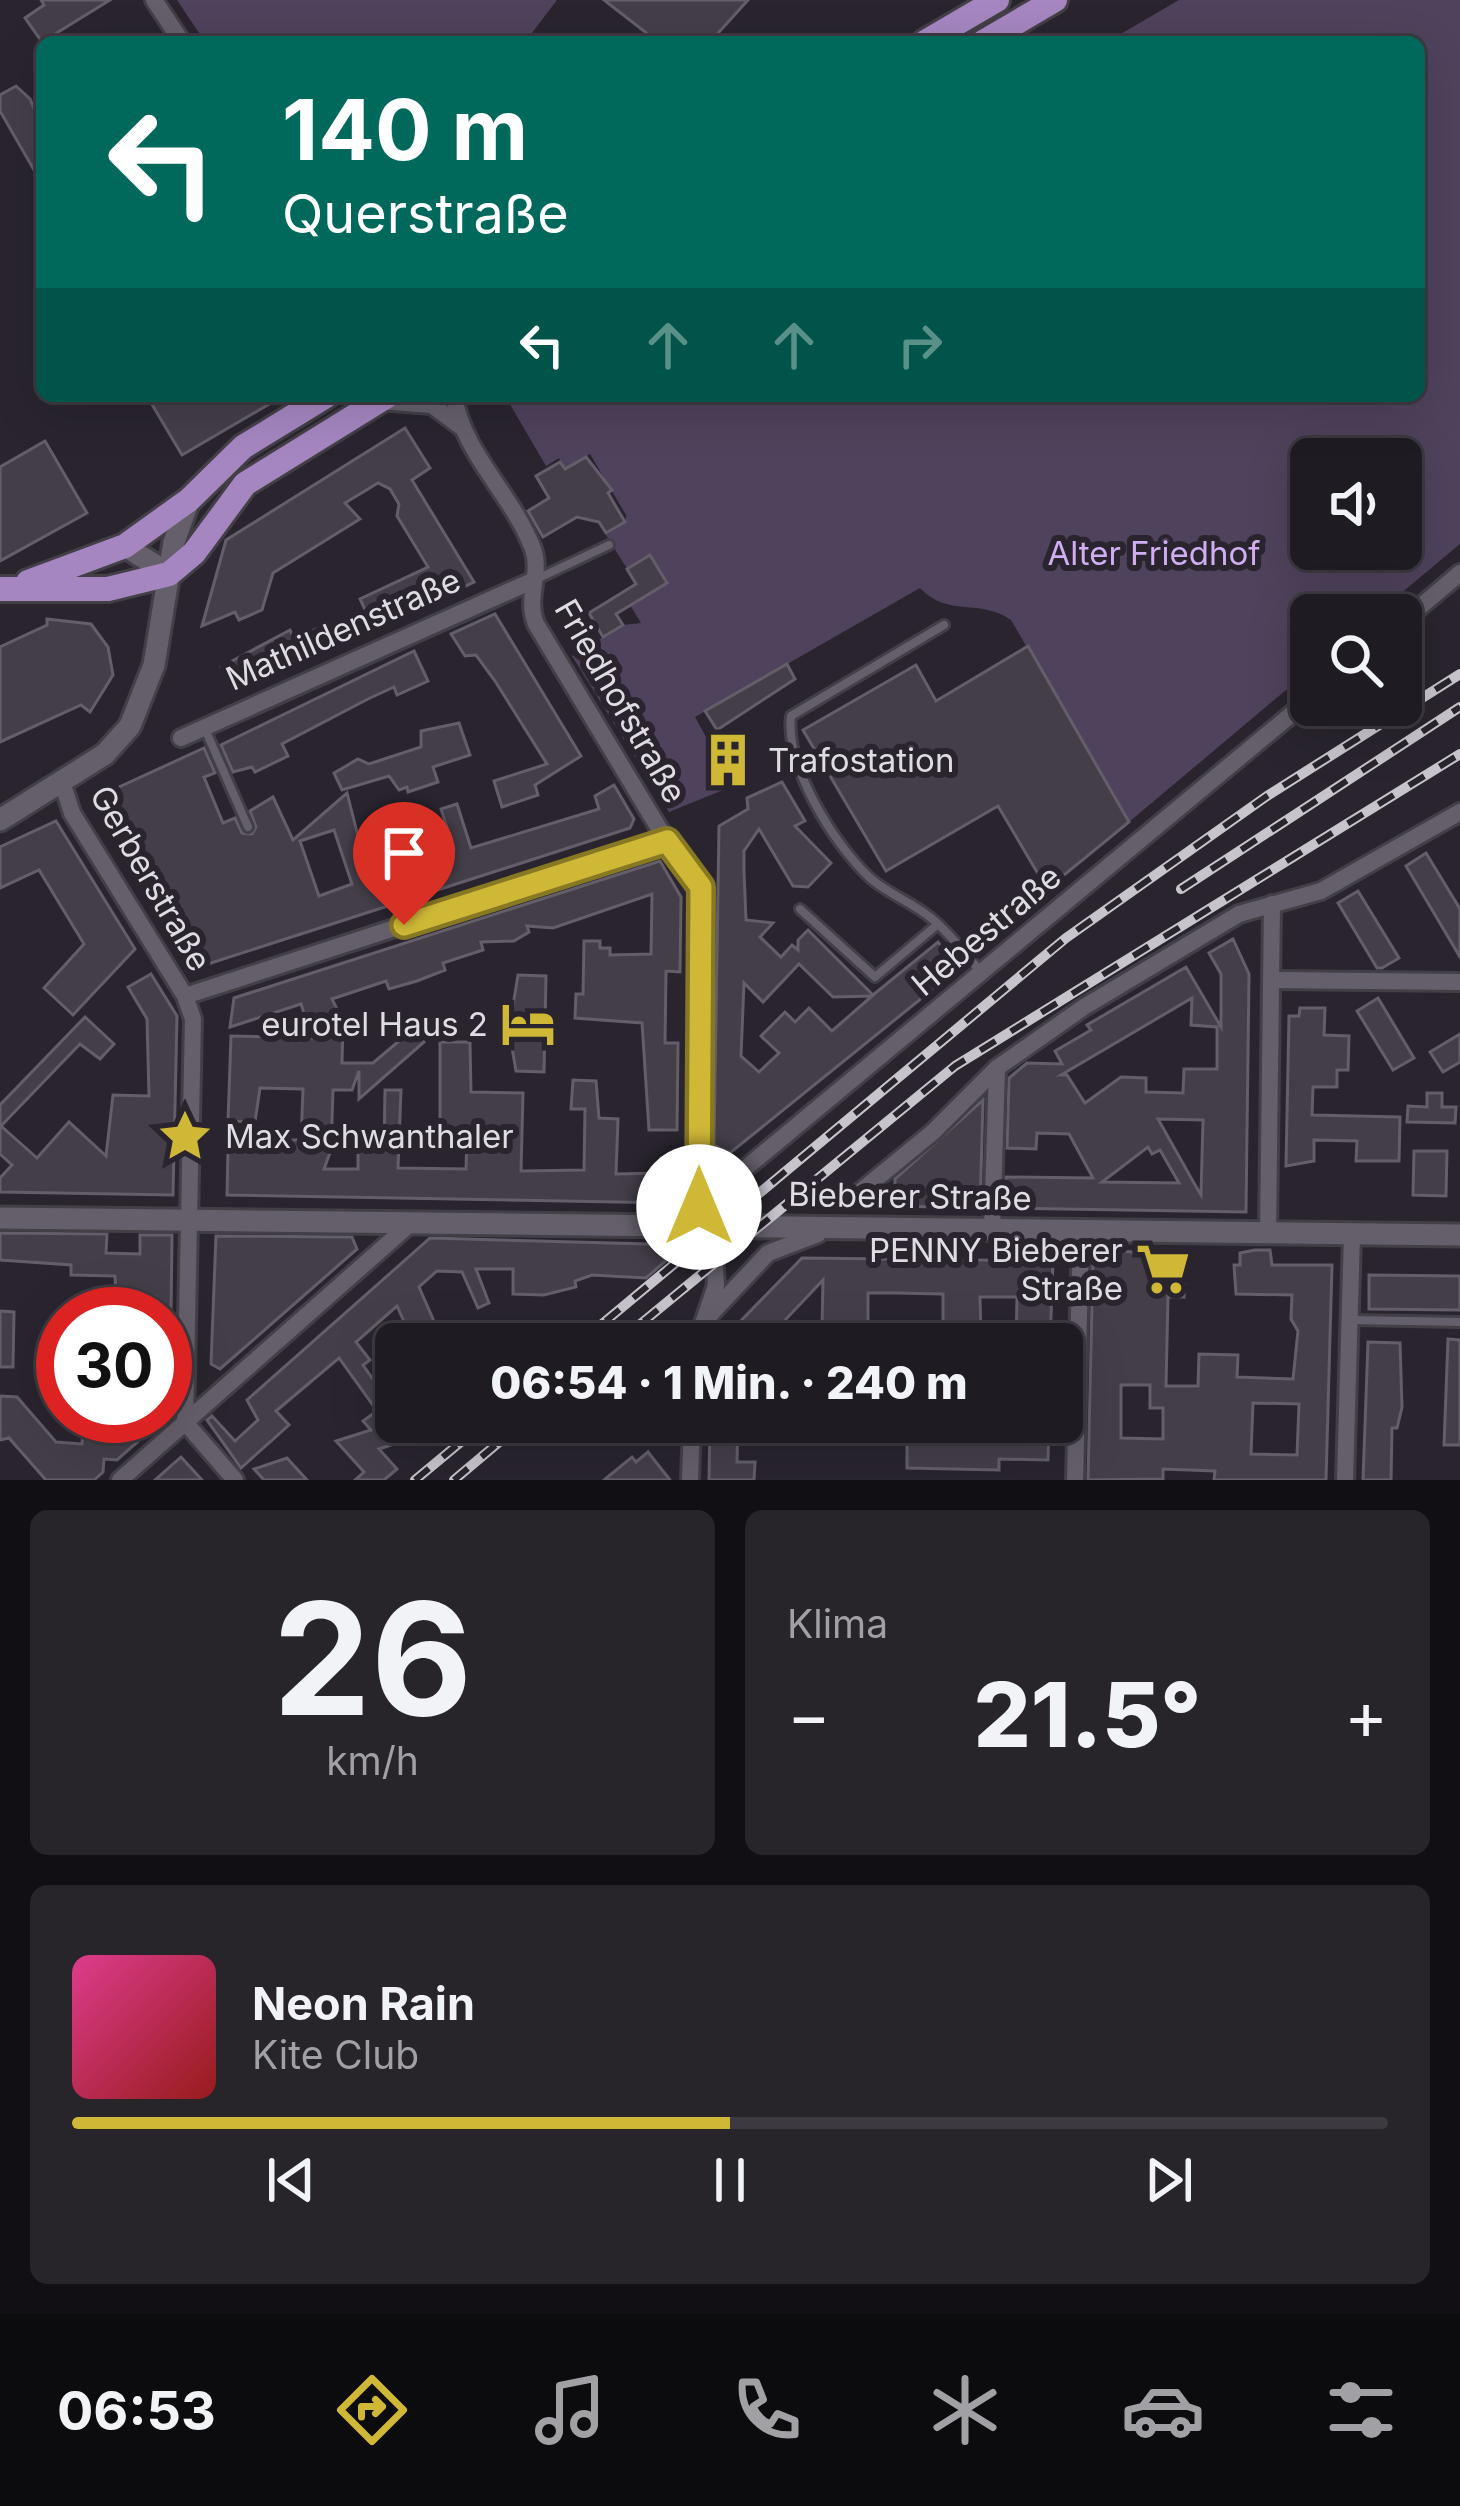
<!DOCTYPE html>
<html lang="de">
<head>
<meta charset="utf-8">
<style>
  body { margin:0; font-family:Inter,sans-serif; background:#27242a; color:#f1f3f6; height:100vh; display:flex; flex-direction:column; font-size:45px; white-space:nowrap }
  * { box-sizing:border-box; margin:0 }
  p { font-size:39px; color:#a1a1a5 }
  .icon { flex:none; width:66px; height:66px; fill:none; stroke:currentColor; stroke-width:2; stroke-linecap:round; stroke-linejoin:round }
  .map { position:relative; height:1480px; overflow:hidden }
  .details { display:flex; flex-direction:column; gap:30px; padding:30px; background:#110f13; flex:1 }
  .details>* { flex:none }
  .banner { position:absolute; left:36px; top:36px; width:1389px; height:366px; border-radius:18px; box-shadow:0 12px 48px #0002,0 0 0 3px #3c3940; background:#00695c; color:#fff; overflow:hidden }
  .tools { position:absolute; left:1290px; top:438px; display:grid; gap:24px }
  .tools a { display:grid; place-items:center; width:132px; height:132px; border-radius:18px; background:#1f1b22; box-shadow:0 12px 48px #0002,0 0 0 3px #3c3940; font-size:60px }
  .speed { position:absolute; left:36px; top:1287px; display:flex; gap:24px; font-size:60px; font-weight:700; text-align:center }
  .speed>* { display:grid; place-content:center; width:156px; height:156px; border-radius:50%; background:#1f1b22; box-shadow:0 12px 48px #0002,0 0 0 3px #3c3940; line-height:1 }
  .speed .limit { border:18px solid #d22; background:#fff; color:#111 }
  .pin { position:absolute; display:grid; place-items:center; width:102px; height:102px; color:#fff; margin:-123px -51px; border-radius:50% 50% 50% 0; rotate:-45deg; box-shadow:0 0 12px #0007 }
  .pin .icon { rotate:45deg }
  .me { position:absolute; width:132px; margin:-66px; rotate:0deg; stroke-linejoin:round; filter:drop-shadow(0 0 9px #0008) }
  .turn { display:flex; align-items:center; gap:42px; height:252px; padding:0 48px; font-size:54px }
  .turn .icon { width:156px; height:156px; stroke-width:2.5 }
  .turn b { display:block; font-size:84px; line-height:102px }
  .lanes { display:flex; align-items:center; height:114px; padding:0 48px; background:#0003; justify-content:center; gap:60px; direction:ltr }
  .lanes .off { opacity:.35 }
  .big { font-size:90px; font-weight:800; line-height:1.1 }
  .details .widget { flex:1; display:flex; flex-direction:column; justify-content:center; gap:18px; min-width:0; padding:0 42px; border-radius:18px; background:#27242a }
  .details .dial { align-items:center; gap:0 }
  .dial b { font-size:156px; line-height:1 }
  .song { display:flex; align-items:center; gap:36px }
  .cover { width:144px; height:144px; border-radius:18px; background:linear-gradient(135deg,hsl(330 70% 55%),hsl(0 70% 35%)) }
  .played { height:12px; border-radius:6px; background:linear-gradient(90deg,#d0b837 50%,#3c3940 50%) }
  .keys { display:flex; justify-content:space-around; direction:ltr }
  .heat { display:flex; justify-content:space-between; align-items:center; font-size:66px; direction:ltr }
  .details .tiles { flex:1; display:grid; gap:30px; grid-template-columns:1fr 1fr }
  .widget:last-child { grid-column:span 2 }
  .trip { position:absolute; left:375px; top:1323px; width:708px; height:120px; border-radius:18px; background:#1f1b22; box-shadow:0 12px 48px #0002,0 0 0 3px #3c3940; font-weight:800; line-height:120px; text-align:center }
  .tab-bar { display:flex; height:192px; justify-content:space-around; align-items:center; background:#0c0b0e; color:#a1a1a5 }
  .tab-bar .icon { width:84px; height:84px }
  .tab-bar .current { color:#d0b837 }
  .tab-bar b { font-size:54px; color:#f1f3f6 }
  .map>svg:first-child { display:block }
  .green { fill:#4f425c; fill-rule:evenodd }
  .building { fill:#443e49; stroke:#635e69; stroke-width:3; fill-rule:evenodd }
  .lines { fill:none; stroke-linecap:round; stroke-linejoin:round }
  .service-casing { stroke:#433f47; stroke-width:14 }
  .minor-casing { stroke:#433f47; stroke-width:22 }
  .tertiary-casing { stroke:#433f47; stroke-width:27 }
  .secondary-casing { stroke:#433f47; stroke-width:27 }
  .primary-casing { stroke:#433f47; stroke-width:30 }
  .service { stroke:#655f6b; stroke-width:8 }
  .minor { stroke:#655f6b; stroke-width:16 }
  .tertiary { stroke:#655f6b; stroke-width:21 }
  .secondary { stroke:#655f6b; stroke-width:21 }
  .primary { stroke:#a586c0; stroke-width:24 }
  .rail-casing { stroke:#c7c4cc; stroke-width:10 }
  .rail { stroke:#29242e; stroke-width:6; stroke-dasharray:18; stroke-linecap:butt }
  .route-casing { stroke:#877824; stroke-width:30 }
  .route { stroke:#d0b837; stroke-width:21 }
  .labels { text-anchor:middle; stroke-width:12; stroke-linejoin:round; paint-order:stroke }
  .park-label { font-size:33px; fill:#d1adf1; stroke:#29242e }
  .street-label { font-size:33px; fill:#dfdce3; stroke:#29242e }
  .poi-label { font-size:33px; fill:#dfdce3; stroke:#29242e; text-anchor:start }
</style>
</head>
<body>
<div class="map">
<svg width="1460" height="1480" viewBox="0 0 1460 1480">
  <rect width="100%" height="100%" fill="#29242e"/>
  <g class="green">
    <polygon points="177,0 557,0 525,42 205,42"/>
    <path d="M1179,0H1460V544L1375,615H1311V669L1129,822L1011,620C980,598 948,618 920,588L695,717L733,786L669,812L572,656L623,625L641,623L622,592L636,583L606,535L625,523L626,515L590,454L565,469L559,458L546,466L505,396H1419V42H1107ZM1311,459H1401V549H1311Z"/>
  </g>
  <g class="building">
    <polygon points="41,0 110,0 42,42 25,18 44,5"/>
    <polygon points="604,0 748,0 710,42 658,42"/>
    <polygon points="16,86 30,99 42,128 42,184 0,111 0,95"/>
    <polygon points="147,396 283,396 182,455"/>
    <polygon points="405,428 430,468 412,480 474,582 374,629 360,599 428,567 397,516 399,504 390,489 378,483 345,503 360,519 273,573 262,610 239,620 235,612 202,626 226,540"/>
    <polygon points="45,441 87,513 0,561 0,467"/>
    <polygon points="586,457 612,490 608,493 625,522 606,533 599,522 577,517 543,537 528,511 549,498 536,476 560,462 565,469"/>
    <polygon points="650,555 667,583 616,614 623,625 603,637 589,613 636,584 627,569"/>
    <polygon points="495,614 581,756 535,785 538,795 502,807 494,781 547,764 495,681 476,655 465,656 451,634"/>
    <polygon points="47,619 91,624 108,647 113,675 90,712 81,705 0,742 0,647 47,625"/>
    <polygon points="325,625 335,647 237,692 221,667 290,630 294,639"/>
    <polygon points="1028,646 1129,822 1047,889 998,806 886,871 803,730 916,665 936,701"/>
    <polygon points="414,651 428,681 397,695 394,687 368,699 282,744 288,756 255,772 252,767 233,772 221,745"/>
    <polygon points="787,664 795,679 717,730 705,711"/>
    <polygon points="459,723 470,755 433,767 438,782 408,792 407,787 399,790 389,776 342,790 334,773 358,759 369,764 421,747 421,731"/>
    <path d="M204,748L215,773L204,777L223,823L235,818L242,833L252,834L256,827L250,811L273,797L293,840L347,793L358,836L372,831L386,875L454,849L441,809L457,804L471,848L599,809L595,796L614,785L634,819L630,828L208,964L105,799L106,793ZM334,830L352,884L319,896L300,841Z"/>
    <path d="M782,782L805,821L795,826L831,863L808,887L793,886L759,829L744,851V872L746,920L773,923L760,937L781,957L792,945L798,950V940L808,930L873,995L938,942L959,968L730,1153L714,1145L719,826L748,809L747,798ZM799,964L833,997L872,996L832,1031L809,1008L795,1022L785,1012L761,1036L779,1053L759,1072L741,1056L744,983L763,1002Z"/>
    <polygon points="56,821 135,949 73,1015 44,988 84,944 39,870 0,888 0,847"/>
    <polygon points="1426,853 1460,909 1460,957 1406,866"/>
    <polygon points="660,861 681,897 680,972 666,971 665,1043 678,1043 677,1130 649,1130 642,1023 575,1018 576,994 583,994 584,941 600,941 600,948 610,948 610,955 651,954 652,894 553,928 527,926 529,932 514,941 481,942 483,950 443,963 445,970 417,981 389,989 386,981 332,999 343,1021 342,1063 373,1063 413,1029 424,1042 359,1099 359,1071 352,1090 333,1090 331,1150 324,1169 358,1169 358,1150 384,1151 385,1090 401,1090 398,1168 466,1169 467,1136 440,1135 440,1042 470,1042 471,1092 523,1093 521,1171 584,1170 585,1109 571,1109 573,1080 596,1081 599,1118 618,1119 616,1174 661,1173 661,1158 677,1158 671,1203 227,1195 228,1150 267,1151 267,1140 301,1140 303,1089 260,1088 255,1122 228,1121 231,1036 312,1038 301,1004 230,1027 234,998"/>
    <polygon points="1358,891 1399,958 1382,968 1377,968 1338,903"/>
    <path d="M1233,939L1249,974L1246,1212L1005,1208L1006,1177L1093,1178L1069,1134L1037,1133L1036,1149L1007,1148L1009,1078L1027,1063L1062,1064L1055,1051L1091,1030L1087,1025L1186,967L1221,1027V974L1209,953ZM1192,998L1191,1025L1217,1027V1069H1184L1183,1093L1146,1092V1078L1121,1077L1085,1103L1067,1075H1061ZM1158,1119L1203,1120L1201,1195L1194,1183ZM1148,1147L1152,1154L1160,1150L1179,1183L1102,1182Z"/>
    <polygon points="151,974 177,1016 173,1195 0,1192 0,1178 12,1165 0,1154 0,1105 85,1017 114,1044 100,1059 80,1044 1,1126 37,1158 69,1122 106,1156 113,1095 149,1096 147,1019 128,987"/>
    <polygon points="518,975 546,976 544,1072 516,1071 509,1030"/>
    <polygon points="1378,998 1414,1058 1393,1070 1357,1011"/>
    <polygon points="1300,1008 1325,1008 1324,1035 1349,1036 1348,1070 1337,1070 1337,1087 1313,1087 1312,1115 1400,1117 1399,1161 1356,1161 1357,1141 1314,1140 1314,1161 1286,1166 1289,1016 1299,1016"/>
    <polygon points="1460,1034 1460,1062 1443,1072 1430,1052"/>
    <polygon points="1427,1093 1442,1093 1442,1107 1456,1107 1455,1123 1407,1122 1408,1106 1427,1107"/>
    <polygon points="983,1100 980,1208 895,1206 895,1179"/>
    <polygon points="1414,1151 1447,1151 1446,1196 1413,1195"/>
    <polygon points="0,1233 107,1234 106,1253 140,1254 140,1235 172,1235 171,1314 155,1314 155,1297 116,1294 115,1276 71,1275 71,1265 0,1260"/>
    <polygon points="216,1236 352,1237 357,1249 220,1369 211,1364"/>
    <polygon points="430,1238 684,1245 646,1278 592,1275 575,1281 576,1287 544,1295 513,1294 513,1269 476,1269 489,1303 478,1308 462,1272 437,1271 419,1287 444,1344 414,1344 397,1306 356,1342 370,1360 363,1365 396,1412 396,1422 474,1422 454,1438 444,1427 379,1449 397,1469 384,1480 355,1480 364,1472 336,1441 371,1430 363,1421 377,1411 339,1358 276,1411 289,1425 241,1468 207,1420 212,1416 235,1441 258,1420 247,1400"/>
    <path d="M1116,1250L1185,1259L1184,1297H1168L1166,1386H1198L1199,1354L1238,1355L1237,1377L1293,1379L1298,1331L1291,1319L1292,1295L1236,1294L1234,1265H1240V1253L1255,1250H1270L1272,1265H1332L1326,1480H1214L1215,1471L1163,1469V1479L1088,1480L1093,1258ZM1121,1385H1150V1408H1163V1439L1121,1438ZM1253,1403L1299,1404L1297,1455L1251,1454Z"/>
    <polygon points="802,1258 1053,1261 1050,1344 1016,1344 1017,1297 980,1297 981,1335 943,1335 943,1294 895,1293 868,1293 868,1344 835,1344 831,1328 822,1328 823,1280 771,1335 775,1344 740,1344 740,1335 726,1336"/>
    <polygon points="1369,1275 1460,1276 1460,1310 1369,1309"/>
    <polygon points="0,1311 14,1312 13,1367 0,1367"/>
    <polygon points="486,1328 493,1344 447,1344 446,1341"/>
    <polygon points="1448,1339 1460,1340 1460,1445 1444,1445"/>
    <polygon points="1368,1342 1400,1343 1402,1407 1397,1428 1392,1428 1391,1480 1363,1480"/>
    <polygon points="0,1396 17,1397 56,1442 82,1444 84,1416 101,1431 118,1416 167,1416 117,1460 104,1459 103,1472 94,1480 46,1480 9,1438 0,1440"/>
    <polygon points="710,1422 738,1422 737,1462 755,1462 754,1480 709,1480"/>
    <polygon points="1020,1422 1049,1422 1048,1460 999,1459 999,1470 907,1468 907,1441 1020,1443"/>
    <polygon points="648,1452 670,1480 604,1480 632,1457 636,1462"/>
    <polygon points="181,1457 202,1480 155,1480"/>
    <polygon points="287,1458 307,1480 264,1480 254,1469"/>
  </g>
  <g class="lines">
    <defs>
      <g id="service">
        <polyline points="539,578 609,545"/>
        <path d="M944,625L791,716C785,765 833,843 869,877C886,893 912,902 931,918C950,933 965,954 981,972"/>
        <polyline points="205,729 248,827"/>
        <polyline points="800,909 875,977 938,924"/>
        <polyline points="1351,1320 1460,1322"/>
      </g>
      <g id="minor">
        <polyline points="154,0 182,42"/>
        <path d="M454,396C463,454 513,495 533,549C542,574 525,597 536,624L666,840L701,887L699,1226"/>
        <polyline points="379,401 432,405 460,426"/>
        <polyline points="1401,623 1460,573"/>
        <polyline points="181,738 532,581"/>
        <polyline points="62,782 72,813 185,996 193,1019 185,1422 235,1480"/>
        <polyline points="1272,980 1460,982"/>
        <polyline points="185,996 666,840"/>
        <polyline points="849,1201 933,1132 997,1068 1084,1007 1239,914 1321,891 1460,812"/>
        <polyline points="699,1207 1311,698"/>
        <polyline points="992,1230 997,1068"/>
        <polyline points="1268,1234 1272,904"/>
        <polyline points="707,1318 768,1253 818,1234"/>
        <polyline points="696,1344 716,1285 712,1226"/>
        <polyline points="120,1480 411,1223"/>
        <polyline points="690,1480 692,1422"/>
        <polyline points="1075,1480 1081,1231"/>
        <polyline points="1345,1480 1352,1234"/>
      </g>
      <polyline id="tertiary" points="0,1218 1460,1235"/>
      <g id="secondary">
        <polyline points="125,546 169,574"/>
        <polyline points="0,820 105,754 130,726 154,665 174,542 189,500"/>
      </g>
      <g id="primary">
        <polyline points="925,42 997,0"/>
        <polyline points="983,42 1055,0"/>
        <polyline points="28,582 125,546 189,500 243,447 326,396"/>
        <polyline points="0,589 108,589 169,574 194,553 245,484 387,396"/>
      </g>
    </defs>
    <use href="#service" class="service-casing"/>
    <use href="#minor" class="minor-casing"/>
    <use href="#tertiary" class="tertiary-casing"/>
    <use href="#secondary" class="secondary-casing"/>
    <use href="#primary" class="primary-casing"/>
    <use href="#service" class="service"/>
    <use href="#minor" class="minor"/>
    <use href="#tertiary" class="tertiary"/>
    <use href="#secondary" class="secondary"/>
    <use href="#primary" class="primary"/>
    <defs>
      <g id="rail">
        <polyline points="1181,889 1460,707"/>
        <polyline points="578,1344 1066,938 1267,796 1460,674"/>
        <polyline points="616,1344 955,1066 1460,754"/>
        <polyline points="415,1480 485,1422"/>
        <polyline points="454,1480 523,1422"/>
      </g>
    </defs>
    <use href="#rail" class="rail-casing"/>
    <use href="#rail" class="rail"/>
  </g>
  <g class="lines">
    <defs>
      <polyline id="route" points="404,925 667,841 701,887 699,1207"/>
    </defs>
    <use href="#route" class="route-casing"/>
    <use href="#route" class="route"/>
  </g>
  <defs>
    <symbol id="building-bare" viewBox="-9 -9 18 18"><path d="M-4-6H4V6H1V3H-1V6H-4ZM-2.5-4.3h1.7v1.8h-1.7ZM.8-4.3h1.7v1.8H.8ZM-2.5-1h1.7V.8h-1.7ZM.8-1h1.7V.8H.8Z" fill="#d0b837" stroke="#29242e" stroke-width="2.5" paint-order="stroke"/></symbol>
    <symbol id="hotel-bare" viewBox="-9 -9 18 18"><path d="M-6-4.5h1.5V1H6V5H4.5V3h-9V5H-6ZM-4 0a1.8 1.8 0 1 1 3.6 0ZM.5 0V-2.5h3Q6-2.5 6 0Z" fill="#d0b837" stroke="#29242e" stroke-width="2.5" paint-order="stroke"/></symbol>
    <symbol id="sight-bare" viewBox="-9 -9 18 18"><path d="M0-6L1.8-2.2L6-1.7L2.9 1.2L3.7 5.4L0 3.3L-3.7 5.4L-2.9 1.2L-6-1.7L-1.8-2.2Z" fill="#d0b837" stroke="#29242e" stroke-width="2.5" paint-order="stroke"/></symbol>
    <symbol id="supermarket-bare" viewBox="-9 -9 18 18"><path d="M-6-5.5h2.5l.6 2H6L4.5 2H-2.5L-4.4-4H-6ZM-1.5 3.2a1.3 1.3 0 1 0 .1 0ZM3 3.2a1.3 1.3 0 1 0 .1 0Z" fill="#d0b837" stroke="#29242e" stroke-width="2.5" paint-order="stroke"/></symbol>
  </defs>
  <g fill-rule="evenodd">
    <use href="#building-bare" x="690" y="722" width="76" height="76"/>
    <use href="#hotel-bare" x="490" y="986" width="76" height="76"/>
    <use href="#sight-bare" x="147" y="1098" width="76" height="76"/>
    <use href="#supermarket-bare" x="1125" y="1231" width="76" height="76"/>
  </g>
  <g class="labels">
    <g class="park-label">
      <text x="1154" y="565">Alter Friedhof</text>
    </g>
    <g class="street-label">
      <text transform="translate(343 629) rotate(-24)" y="12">Mathildenstraße</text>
      <text transform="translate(621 701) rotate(60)" y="12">Friedhofstraße</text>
      <text transform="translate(151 878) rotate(60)" y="12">Gerberstraße</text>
      <text transform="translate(986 930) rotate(-40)" y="12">Hebestraße</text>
      <text transform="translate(910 1196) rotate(1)" y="12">Bieberer Straße</text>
    </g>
    <g class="poi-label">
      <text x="768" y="772">Trafostation</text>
      <text x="488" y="1036" text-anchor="end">eurotel Haus 2</text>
      <text x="225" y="1148">Max Schwanthaler</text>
      <text x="1123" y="1262" text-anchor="end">PENNY Bieberer<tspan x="1123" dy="38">Straße</tspan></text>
    </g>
  </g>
</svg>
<div class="tools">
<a><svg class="icon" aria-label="sound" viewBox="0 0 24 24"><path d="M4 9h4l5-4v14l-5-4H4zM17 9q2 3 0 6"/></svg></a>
<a><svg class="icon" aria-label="search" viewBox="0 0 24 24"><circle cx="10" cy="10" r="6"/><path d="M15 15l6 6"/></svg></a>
</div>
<div class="speed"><div class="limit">30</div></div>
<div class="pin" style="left:404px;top:925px;background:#d93025"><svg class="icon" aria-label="arrive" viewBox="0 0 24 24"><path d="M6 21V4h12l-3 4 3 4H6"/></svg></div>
<svg class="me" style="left:699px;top:1207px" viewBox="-20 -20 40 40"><circle r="19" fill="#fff"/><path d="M0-13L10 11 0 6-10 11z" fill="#d0b837"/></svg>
<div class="trip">06:54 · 1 Min. · 240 m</div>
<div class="banner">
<div class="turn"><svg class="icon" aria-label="left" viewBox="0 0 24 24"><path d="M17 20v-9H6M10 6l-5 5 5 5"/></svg><div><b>140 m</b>Querstraße</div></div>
<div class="lanes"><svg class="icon" aria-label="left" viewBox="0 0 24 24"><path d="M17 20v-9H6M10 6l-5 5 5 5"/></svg><svg class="icon off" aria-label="ahead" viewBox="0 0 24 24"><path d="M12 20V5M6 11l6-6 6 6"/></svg><svg class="icon off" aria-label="ahead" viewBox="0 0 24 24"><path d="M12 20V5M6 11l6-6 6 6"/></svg><svg class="icon off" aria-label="right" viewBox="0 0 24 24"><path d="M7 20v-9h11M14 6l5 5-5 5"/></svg></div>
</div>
</div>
<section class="details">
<div class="tiles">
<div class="widget dial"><b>26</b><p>km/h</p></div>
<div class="widget"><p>Klima</p>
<div class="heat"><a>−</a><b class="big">21.5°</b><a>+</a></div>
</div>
<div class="widget">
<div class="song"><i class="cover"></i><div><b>Neon Rain</b><p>Kite Club</p></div></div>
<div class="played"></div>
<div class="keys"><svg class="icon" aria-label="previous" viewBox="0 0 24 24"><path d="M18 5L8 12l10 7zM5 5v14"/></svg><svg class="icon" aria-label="pause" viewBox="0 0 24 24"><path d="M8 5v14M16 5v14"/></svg><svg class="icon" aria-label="next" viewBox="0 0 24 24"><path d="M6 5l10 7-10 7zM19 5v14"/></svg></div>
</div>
</div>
</section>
<nav class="tab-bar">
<b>06:53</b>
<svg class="icon current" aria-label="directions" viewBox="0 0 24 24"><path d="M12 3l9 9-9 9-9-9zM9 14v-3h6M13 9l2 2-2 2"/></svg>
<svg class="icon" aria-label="music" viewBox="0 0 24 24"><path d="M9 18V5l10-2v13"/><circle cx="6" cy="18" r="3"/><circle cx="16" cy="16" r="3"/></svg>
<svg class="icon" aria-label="phone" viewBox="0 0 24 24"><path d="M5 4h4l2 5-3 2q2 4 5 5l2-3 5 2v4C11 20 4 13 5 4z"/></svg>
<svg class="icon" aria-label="climate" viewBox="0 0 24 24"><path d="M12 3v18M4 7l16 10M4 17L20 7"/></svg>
<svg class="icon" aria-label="car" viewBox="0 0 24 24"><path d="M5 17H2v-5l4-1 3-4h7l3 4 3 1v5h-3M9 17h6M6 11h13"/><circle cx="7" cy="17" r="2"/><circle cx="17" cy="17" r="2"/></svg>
<svg class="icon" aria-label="filters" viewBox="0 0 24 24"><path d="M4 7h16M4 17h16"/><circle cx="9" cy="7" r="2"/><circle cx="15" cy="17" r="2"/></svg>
</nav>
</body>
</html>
